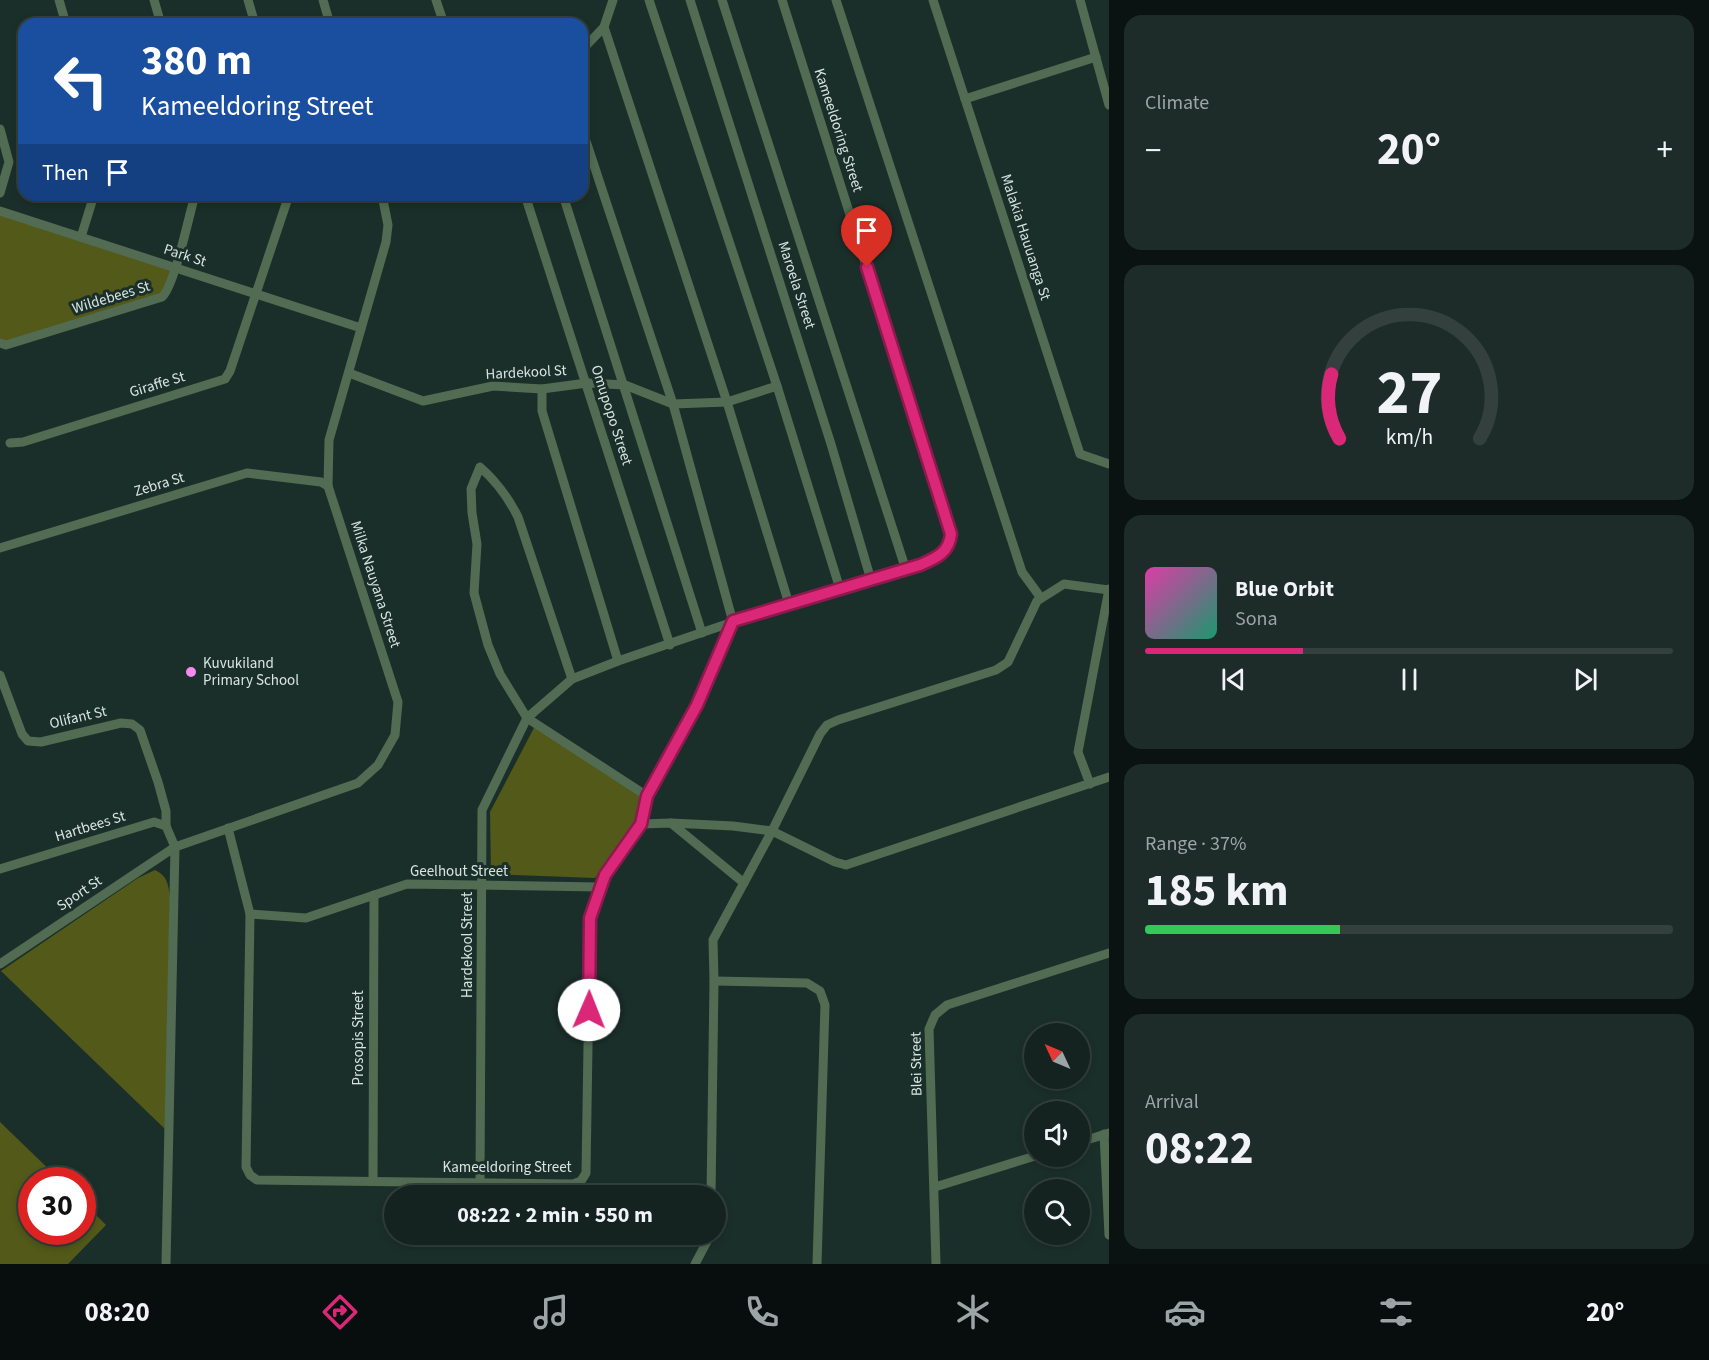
<!DOCTYPE html>
<html lang="en">
<head>
<meta charset="utf-8">
<style>
  body { margin:0; font-family:"Source Sans 3",sans-serif; background:#1d2b29; color:#f1f3f6; height:100vh; display:flex; flex-direction:column; font-size:22px; white-space:nowrap }
  * { box-sizing:border-box; margin:0 }
  p { font-size:20px; color:#9da4a5 }
  .icon { flex:none; width:33px; height:33px; fill:none; stroke:currentColor; stroke-width:2; stroke-linecap:round; stroke-linejoin:round }
  .map { position:relative; flex:1; overflow:hidden }
  .panel { display:flex; flex-direction:column; gap:15px; padding:15px; background:#0b1312; width:600px }
  .panel>* { flex:none }
  .hud { position:absolute; left:18px; top:18px; width:570px; height:183px; border-radius:18px; box-shadow:0 3px 9px #0003,0 0 0 2px #33403e; background:#1a4fa0; color:#fff; overflow:hidden }
  .needle { width:39px; rotate:314deg }
  .buttons { position:absolute; left:1024px; top:1023px; display:grid; gap:12px }
  .buttons a { display:grid; place-items:center; width:66px; height:66px; border-radius:50%; background:#142320; box-shadow:0 3px 9px #0003,0 0 0 2px #33403e; font-size:30px }
  .speed { position:absolute; left:18px; top:1167px; display:flex; gap:12px; font-size:30px; font-weight:700; text-align:center }
  .speed>* { display:grid; place-content:center; width:78px; height:78px; border-radius:50%; background:#142320; box-shadow:0 3px 9px #0003,0 0 0 2px #33403e; line-height:1 }
  .speed .limit { border:9px solid #d22; background:#fff; color:#111 }
  .pin { position:absolute; display:grid; place-items:center; width:51px; height:51px; color:#fff; margin:-62px -26px; border-radius:50% 50% 50% 0; rotate:-45deg; box-shadow:0 0 6px #0007 }
  .pin .icon { rotate:45deg }
  .me { position:absolute; width:66px; margin:-33px; rotate:1deg; stroke-linejoin:round; filter:drop-shadow(0 0 4px #0008) }
  .turn { display:flex; align-items:center; gap:21px; height:126px; padding:0 24px; font-size:27px }
  .turn .icon { width:78px; height:78px; stroke-width:2.5 }
  .turn b { display:block; font-size:42px; line-height:51px }
  .then { display:flex; align-items:center; height:57px; padding:0 24px; background:#0003; gap:12px; font-size:22px }
  .big { font-size:45px; font-weight:700; line-height:1.1 }
  .panel .tile { flex:1; display:flex; flex-direction:column; justify-content:center; gap:9px; min-width:0; padding:0 21px; border-radius:18px; background:#1d2b29 }
  .panel .dial { align-items:center; gap:0 }
  .dial svg { height:156px; overflow:visible; fill:none; stroke:#33403e; stroke-width:7; stroke-linecap:round; text-anchor:middle }
  .dial text { fill:#f1f3f6; stroke:none }
  .song { display:flex; align-items:center; gap:18px }
  .cover { width:72px; height:72px; border-radius:9px; background:linear-gradient(135deg,hsl(320 70% 55%),hsl(160 70% 35%)) }
  .played { height:6px; border-radius:3px; background:linear-gradient(90deg,#db2777 30%,#33403e 30%) }
  .keys { display:flex; justify-content:space-around; direction:ltr }
  .heat { display:flex; justify-content:space-between; align-items:center; font-size:33px; direction:ltr }
  .charge { height:9px; border-radius:4px; background:linear-gradient(90deg,#34c759 37%,#33403e 0) }
  .trip { position:absolute; left:384px; top:1185px; width:342px; height:60px; border-radius:30px; background:#142320; box-shadow:0 3px 9px #0003,0 0 0 2px #33403e; font-weight:700; line-height:60px; text-align:center }
  .dock { display:flex; height:96px; justify-content:space-around; align-items:center; background:#080e0d; color:#9da4a5 }
  .dock .icon { width:42px; height:42px }
  .dock .on { color:#db2777 }
  .dock b { font-size:27px; color:#f1f3f6 }
  main { display:flex; flex:1; min-height:0 }
  .map>svg:first-child { display:block }
  .green { fill:#525919 }
  .lines { fill:none; stroke-linecap:round; stroke-linejoin:round }
  .street { stroke:#516c52; stroke-width:9 }
  .route-casing { stroke:#8e194d; stroke-width:15 }
  .route { stroke:#db2777; stroke-width:10 }
  .poi-dot { fill:#f589ef; stroke:#1b2f2a; stroke-width:2 }
  .labels { text-anchor:middle; stroke-width:6; stroke-linejoin:round; paint-order:stroke }
  .street-label { font-size:15px; fill:#d8e4e0; stroke:#1b2f2a }
  .poi-label { font-size:15px; fill:#d8e4e0; stroke:#1b2f2a; text-anchor:start }
</style>
</head>
<body>
<main>
<div class="map">
<svg width="1109" height="1264" viewBox="0 0 1109 1264">
  <rect width="100%" height="100%" fill="#1b2f2a"/>
  <g class="green">
    <polygon points="0,211 175,268 166,293 0,343"/>
    <polygon points="536,724 641,792 637,820 595,878 491,874 490,812"/>
    <path d="M155,870C167,876 168,883 170,896L165,1129L1,971L138,878Z"/>
    <polygon points="0,1122 60,1180 32,1180 32,1232 82,1232 83,1202 106,1225 68,1264 0,1264"/>
  </g>
  <g class="lines">
    <g class="street">
      <polyline points="59,0 66,24"/>
      <polyline points="154,0 161,24"/>
      <polyline points="248,0 255,24"/>
      <polyline points="323,0 330,24"/>
      <polyline points="436,0 444,24"/>
      <polyline points="649,0 777,386 840,589"/>
      <polyline points="690,0 831,444 871,580"/>
      <polyline points="722,0 906,570"/>
      <polyline points="836,0 1022,572 1041,598"/>
      <polyline points="933,0 1080,454 1109,464"/>
      <polyline points="1080,0 1109,105"/>
      <polyline points="604,27 727,402 789,604"/>
      <polyline points="582,50 604,27 613,0"/>
      <polyline points="965,99 1096,57"/>
      <polyline points="0,129 9,162 0,193"/>
      <polyline points="525,195 670,645"/>
      <polyline points="563,195 702,633"/>
      <polyline points="0,211 361,328"/>
      <polyline points="81,237 94,195"/>
      <path d="M0,343L6,345L162,297C175,285 189,215 195,195"/>
      <polyline points="349,373 423,401 493,386 542,389 587,383 625,385 673,404 727,402 777,386"/>
      <polyline points="542,389 542,411 618,661"/>
      <polyline points="10,443 23,442 225,379 230,371 289,195"/>
      <polyline points="0,548 247,473 321,482 328,486"/>
      <polyline points="0,675 22,734 28,741 41,742 121,723 132,724 140,730 158,782 166,811 166,826"/>
      <path d="M572,679L518,517C508,497 497,482 480,467L471,489L472,513L477,544L474,593L488,645L500,674L527,718L647,796"/>
      <polyline points="1090,784 1078,752 1109,589"/>
      <polyline points="671,823 744,883"/>
      <polyline points="641,824 671,823 733,826 772,831 835,862 846,865 1109,777"/>
      <path d="M228,828L250,914L246,1167L250,1175L257,1180L573,1184L581,1181L586,1173L590,918L605,875L641,824L647,796L697,705L733,622L933,560C945,552 950,548 951,534L782,0"/>
      <polyline points="0,869 154,822 166,826 175,847 166,1264"/>
      <polyline points="250,914 306,918 407,884 600,887"/>
      <polyline points="0,964 175,847 358,783 378,765 395,735 398,702 328,486 329,440 386,242 388,225 382,195"/>
      <polyline points="714,981 807,983 820,991 825,1005 817,1264"/>
      <polyline points="1104,1134 1109,1235"/>
      <polyline points="1080,1142 1109,1133"/>
      <polyline points="373,1181 374,895"/>
      <polyline points="480,1183 482,810 527,718 572,679 618,661 733,622 673,404 582,129"/>
      <polyline points="935,1187 1035,1156"/>
      <polyline points="711,1196 714,981 713,940 772,831 820,734 827,725 838,720 996,670 1008,662 1037,601 1064,584 1109,590"/>
      <polyline points="695,1264 711,1234"/>
      <polyline points="936,1264 929,1029 935,1015 947,1005 1109,953"/>
    </g>
  </g>
  <g class="lines">
    <defs>
      <path id="route" d="M589,1010L590,918L605,875L641,824L647,796L697,705L733,621L920,565C936,558 949,553 951,534L867,267"/>
    </defs>
    <use href="#route" class="route-casing"/>
    <use href="#route" class="route"/>
  </g>
  <circle class="poi-dot" cx="191" cy="672" r="6"/>
  <g class="labels">
    <g class="street-label">
      <text transform="translate(839 130) rotate(72)" y="5">Kameeldoring Street</text>
      <text transform="translate(1026 237) rotate(72)" y="5">Malakia Hauuanga St</text>
      <text transform="translate(185 255) rotate(18)" y="5">Park St</text>
      <text transform="translate(797 285) rotate(72)" y="5">Maroela Street</text>
      <text transform="translate(111 297) rotate(-17)" y="5">Wildebees St</text>
      <text transform="translate(526 372) rotate(-3)" y="5">Hardekool St</text>
      <text transform="translate(157 384) rotate(-17)" y="5">Giraffe St</text>
      <text transform="translate(612 415) rotate(72)" y="5">Omupopo Street</text>
      <text transform="translate(159 484) rotate(-17)" y="5">Zebra St</text>
      <text transform="translate(376 584) rotate(72)" y="5">Milka Nauyana Street</text>
      <text transform="translate(78 717) rotate(-13)" y="5">Olifant St</text>
      <text transform="translate(90 826) rotate(-17)" y="5">Hartbees St</text>
      <text x="459" y="876">Geelhout Street</text>
      <text transform="translate(79 893) rotate(-34)" y="5">Sport St</text>
      <text transform="translate(467 945) rotate(-90)" y="5">Hardekool Street</text>
      <text transform="translate(358 1038) rotate(-90)" y="5">Prosopis Street</text>
      <text transform="translate(916 1064) rotate(-91)" y="5">Blei Street</text>
      <text x="507" y="1172">Kameeldoring Street</text>
    </g>
    <g class="poi-label">
      <text x="203" y="668">Kuvukiland<tspan x="203" dy="17">Primary School</tspan></text>
    </g>
  </g>
</svg>
<div class="buttons">
<a><svg class="needle" viewBox="-14 -14 28 28"><path d="M0-13l5 13h-10z" fill="#e53935"/><path d="M0 13l5-13h-10z" fill="#9da4a5"/></svg></a>
<a><svg class="icon" aria-label="sound" viewBox="0 0 24 24"><path d="M4 9h4l5-4v14l-5-4H4zM17 9q2 3 0 6"/></svg></a>
<a><svg class="icon" aria-label="search" viewBox="0 0 24 24"><circle cx="10" cy="10" r="6"/><path d="M15 15l6 6"/></svg></a>
</div>
<div class="speed"><div class="limit">30</div></div>
<div class="pin" style="left:867px;top:267px;background:#d93025"><svg class="icon" aria-label="arrive" viewBox="0 0 24 24"><path d="M6 21V4h12l-3 4 3 4H6"/></svg></div>
<svg class="me" style="left:589px;top:1010px" viewBox="-20 -20 40 40"><circle r="19" fill="#fff"/><path d="M0-13L10 11 0 6-10 11z" fill="#db2777"/></svg>
<div class="trip">08:22 · 2 min · 550 m</div>
<div class="hud">
<div class="turn"><svg class="icon" aria-label="left" viewBox="0 0 24 24"><path d="M17 20v-9H6M10 6l-5 5 5 5"/></svg><div><b>380 m</b>Kameeldoring Street</div></div>
<div class="then">Then<svg class="icon" aria-label="arrive" viewBox="0 0 24 24"><path d="M6 21V4h12l-3 4 3 4H6"/></svg></div>
</div>
</div>
<section class="panel">
<div class="tile"><p>Climate</p>
<div class="heat"><a>−</a><b class="big">20°</b><a>+</a></div>
</div>
<div class="tile dial"><svg viewBox="0 0 100 80">
<path d="M14 69A42 42 0 1 1 86 69"/>
<path d="M14 69A42 42 0 0 1 10 36" stroke="#db2777"/>
<text x="50" y="56" font-size="32" font-weight="700">27</text>
<text x="50" y="72" font-size="11">km/h</text>
</svg></div>
<div class="tile">
<div class="song"><i class="cover"></i><div><b>Blue Orbit</b><p>Sona</p></div></div>
<div class="played"></div>
<div class="keys"><svg class="icon" aria-label="previous" viewBox="0 0 24 24"><path d="M18 5L8 12l10 7zM5 5v14"/></svg><svg class="icon" aria-label="pause" viewBox="0 0 24 24"><path d="M8 5v14M16 5v14"/></svg><svg class="icon" aria-label="next" viewBox="0 0 24 24"><path d="M6 5l10 7-10 7zM19 5v14"/></svg></div>
</div>
<div class="tile"><p>Range · 37%</p><b class="big">185 km</b><div class="charge"></div></div>
<div class="tile"><p>Arrival</p><b class="big">08:22</b></div>
</section>
</main>
<nav class="dock">
<b>08:20</b>
<svg class="icon on" aria-label="directions" viewBox="0 0 24 24"><path d="M12 3l9 9-9 9-9-9zM9 14v-3h6M13 9l2 2-2 2"/></svg>
<svg class="icon" aria-label="music" viewBox="0 0 24 24"><path d="M9 18V5l10-2v13"/><circle cx="6" cy="18" r="3"/><circle cx="16" cy="16" r="3"/></svg>
<svg class="icon" aria-label="phone" viewBox="0 0 24 24"><path d="M5 4h4l2 5-3 2q2 4 5 5l2-3 5 2v4C11 20 4 13 5 4z"/></svg>
<svg class="icon" aria-label="climate" viewBox="0 0 24 24"><path d="M12 3v18M4 7l16 10M4 17L20 7"/></svg>
<svg class="icon" aria-label="car" viewBox="0 0 24 24"><path d="M5 17H2v-5l4-1 3-4h7l3 4 3 1v5h-3M9 17h6M6 11h13"/><circle cx="7" cy="17" r="2"/><circle cx="17" cy="17" r="2"/></svg>
<svg class="icon" aria-label="filters" viewBox="0 0 24 24"><path d="M4 7h16M4 17h16"/><circle cx="9" cy="7" r="2"/><circle cx="15" cy="17" r="2"/></svg>
<b>20°</b>
</nav>
</body>
</html>
